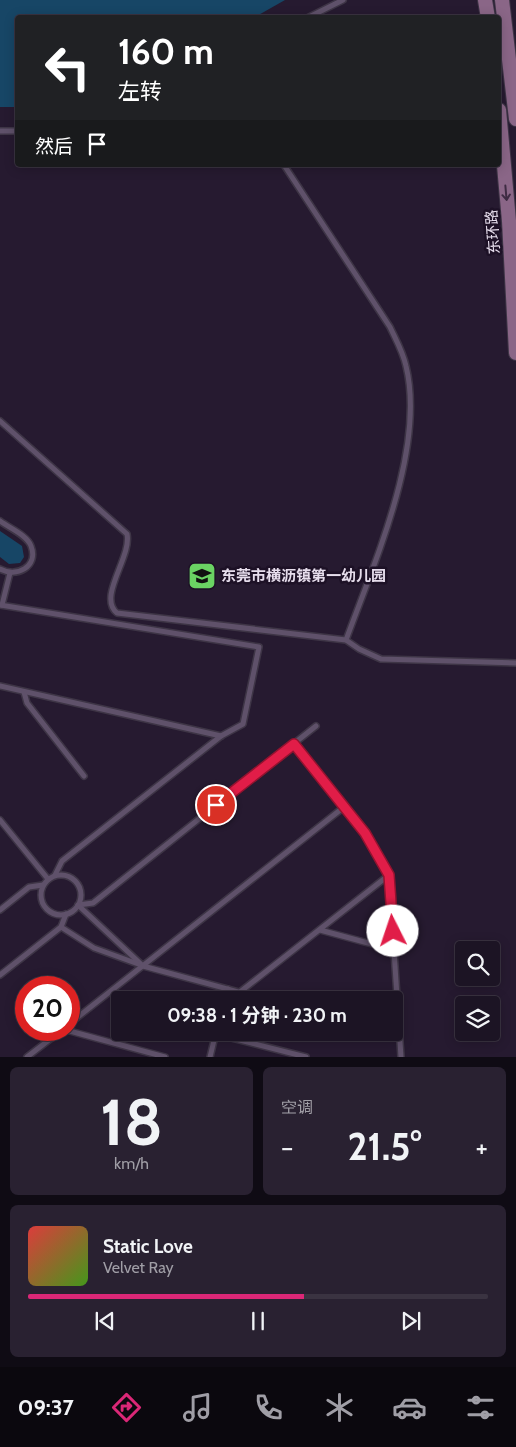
<!DOCTYPE html>
<html lang="zh">
<head>
<meta charset="utf-8">
<style>
  body { margin:0; font-family:Cabin,"Noto Sans SC",sans-serif; background:#292131; color:#f1f3f6; height:100vh; display:flex; flex-direction:column; font-size:19px; white-space:nowrap }
  * { box-sizing:border-box; margin:0 }
  p { font-size:16px; color:#a09ea6 }
  .icon { flex:none; width:28px; height:28px; fill:none; stroke:currentColor; stroke-width:2; stroke-linecap:round; stroke-linejoin:round }
  .map { position:relative; height:1057px; overflow:hidden }
  .drawer { display:flex; flex-direction:column; gap:10px; padding:10px; background:#0f0b14; flex:1 }
  .drawer>* { flex:none }
  .top-card { position:absolute; left:15px; top:15px; width:486px; height:152px; border-radius:5px; box-shadow:0 2px 12px #0003,0 0 0 1px #3a3341; background:#202124; color:#fff; overflow:hidden }
  .controls { position:absolute; left:455px; top:941px; display:grid; gap:10px }
  .controls a { display:grid; place-items:center; width:45px; height:45px; border-radius:5px; background:#1c1424; box-shadow:0 2px 12px #0003,0 0 0 1px #3a3341; font-size:25px }
  .speed { position:absolute; left:15px; top:976px; display:flex; gap:10px; font-size:25px; font-weight:700; text-align:center }
  .speed>* { display:grid; place-content:center; width:65px; height:65px; border-radius:50%; background:#1c1424; box-shadow:0 2px 12px #0003,0 0 0 1px #3a3341; line-height:1 }
  .speed .limit { border:8px solid #d22; background:#fff; color:#111 }
  .pin { position:absolute; display:grid; place-items:center; width:42px; height:42px; color:#fff; margin:-21px; border:2px solid #fff; border-radius:50%; box-shadow:0 1px 5px #0007 }
  .me { position:absolute; width:55px; margin:-28px; rotate:356deg; stroke-linejoin:round; filter:drop-shadow(0 0 4px #0008) }
  .turn { display:flex; align-items:center; gap:18px; height:105px; padding:0 20px; font-size:22px }
  .turn .icon { width:65px; height:65px; stroke-width:2.5 }
  .turn b { display:block; font-size:35px; line-height:42px }
  .then { display:flex; align-items:center; height:48px; padding:0 20px; background:#0003; gap:10px; font-size:19px }
  .big { font-size:38px; font-weight:700; line-height:1.1 }
  .drawer .widget { flex:1; display:flex; flex-direction:column; justify-content:center; gap:8px; min-width:0; padding:0 18px; border-radius:8px; background:#292131 }
  .drawer .dial { align-items:center; gap:0 }
  .dial b { font-size:65px; line-height:1 }
  .song { display:flex; align-items:center; gap:15px }
  .cover { width:60px; height:60px; border-radius:8px; background:linear-gradient(135deg,hsl(0 70% 55%),hsl(100 70% 35%)) }
  .played { height:5px; border-radius:2px; background:linear-gradient(90deg,#db2777 60%,#3a3341 60%) }
  .keys { display:flex; justify-content:space-around; direction:ltr }
  .heat { display:flex; justify-content:space-between; align-items:center; font-size:28px; direction:ltr }
  .drawer .tiles { flex:1; display:grid; gap:10px; grid-template-columns:1fr 1fr }
  .widget:last-child { grid-column:span 2 }
  .trip { position:absolute; left:111px; top:991px; width:292px; height:50px; border-radius:5px; background:#1c1424; box-shadow:0 2px 12px #0003,0 0 0 1px #3a3341; font-weight:700; line-height:50px; text-align:center }
  .menu { display:flex; height:80px; justify-content:space-around; align-items:center; background:#0b080e; color:#a09ea6 }
  .menu .icon { width:35px; height:35px }
  .menu .active { color:#db2777 }
  .menu b { font-size:22px; color:#f1f3f6 }
  .map>svg:first-child { display:block }
  .water { fill:#174666 }
  .lines { fill:none; stroke-linecap:round; stroke-linejoin:round }
  .lane-casing { stroke:#3e3546; stroke-width:8 }
  .secondary-casing { stroke:#3e3546; stroke-width:16 }
  .lane { stroke:#5f516a; stroke-width:5 }
  .secondary { stroke:#8a6687; stroke-width:14 }
  .oneway { stroke:#3e2b43 }
  .route-casing { stroke:#92132f; stroke-width:12 }
  .route { stroke:#e11d48; stroke-width:9 }
  .labels { text-anchor:middle; stroke-width:5; stroke-linejoin:round; paint-order:stroke }
  .street-label { font-size:15px; fill:#e6ddec; stroke:#1d1126 }
  .poi-label { font-size:15px; font-weight:bold; fill:#e6ddec; stroke:#1d1126; text-anchor:start }
</style>
</head>
<body>
<div class="map">
<svg width="516" height="1057" viewBox="0 0 516 1057">
  <rect width="100%" height="100%" fill="#261a30"/>
  <g class="water">
    <polygon points="0,0 285,0 255,17 18,18 17,107 0,107"/>
    <polygon points="0,531 22,546 24,557 20,563 9,564 0,557"/>
  </g>
  <g class="lines">
    <defs>
      <g id="lane">
        <polyline points="307,18 343,0"/>
        <polyline points="0,131 18,131"/>
        <path d="M284,165L390,327C396,340 403,352 406,366C426,448 374,563 346,640"/>
        <path d="M0,421L127,534C132,557 97,597 117,613L346,640L359,649L381,659L516,663"/>
        <path d="M0,521C9,528 27,535 31,546C39,567 16,578 0,569"/>
        <polyline points="0,605 259,647 243,724 221,736 62,861 55,875"/>
        <polyline points="2,605 10,573"/>
        <polyline points="0,686 221,736"/>
        <polyline points="24,692 27,703 84,776"/>
        <polyline points="294,744 365,833 389,875 401,1057"/>
        <polyline points="0,820 48,879"/>
        <circle cx="61" cy="895" r="20"/>
        <polyline points="78,905 93,903 316,726"/>
        <polyline points="78,905 143,966 268,1000"/>
        <polyline points="0,910 29,887 43,885"/>
        <polyline points="61,927 94,948 141,965"/>
        <polyline points="320,930 394,950"/>
        <polyline points="0,975 61,927 66,914"/>
        <polyline points="240,992 389,875"/>
        <polyline points="225,1000 228,989"/>
        <polyline points="69,1024 344,807"/>
        <polyline points="66,1030 165,1057"/>
        <polyline points="388,1032 399,1036"/>
        <polyline points="216,1034 306,1057"/>
        <polyline points="27,1057 62,1030"/>
        <polyline points="210,1057 216,1032"/>
      </g>
      <g id="secondary">
        <polyline points="485,0 488,18"/>
        <polyline points="502,0 516,119"/>
        <polyline points="499,110 509,221 516,353"/>
      </g>
    </defs>
    <use href="#lane" class="lane-casing"/>
    <use href="#secondary" class="secondary-casing"/>
    <use href="#lane" class="lane"/>
    <use href="#secondary" class="secondary"/>
  </g>
  <defs><path id="oneway-shaft" d="M-6 0H5M1.5-3L5.5 0L1.5 3" fill="none" stroke-width="1.6" stroke-linecap="round" stroke-linejoin="round" transform="scale(1.25)"/></defs>
  <use class="oneway" href="#oneway-shaft" transform="translate(506 193) rotate(85)"/>
  <g class="lines">
    <defs>
      <polyline id="route" points="216,805 294,744 365,833 389,875 393,931"/>
    </defs>
    <use href="#route" class="route-casing"/>
    <use href="#route" class="route"/>
  </g>
  <defs>
    <symbol id="school-square" viewBox="-11 -11 22 22"><rect x="-9" y="-9" width="18" height="18" rx="4" fill="#6ad363" stroke="#1d1126"/><path d="M0-5L7-2L0 1L-7-2ZM-4 1L0 2.5L4 1V4Q0 6-4 4Z" fill="#111"/></symbol>
  </defs>
  <g fill-rule="evenodd">
    <use href="#school-square" x="186" y="560" width="32" height="32"/>
  </g>
  <g class="labels">
    <g class="street-label">
      <text transform="translate(493 232) rotate(-94)" y="5">东环路</text>
    </g>
    <g class="poi-label">
      <text x="221" y="581">东莞市横沥镇第一幼儿园</text>
    </g>
  </g>
</svg>
<div class="controls">
<a><svg class="icon" aria-label="search" viewBox="0 0 24 24"><circle cx="10" cy="10" r="6"/><path d="M15 15l6 6"/></svg></a>
<a><svg class="icon" aria-label="layers" viewBox="0 0 24 24"><path d="M12 4l9 5-9 5-9-5zM3 14l9 5 9-5"/></svg></a>
</div>
<div class="speed"><div class="limit">20</div></div>
<div class="pin" style="left:216px;top:805px;background:#d93025"><svg class="icon" aria-label="arrive" viewBox="0 0 24 24"><path d="M6 21V4h12l-3 4 3 4H6"/></svg></div>
<svg class="me" style="left:393px;top:931px" viewBox="-20 -20 40 40"><circle r="19" fill="#fff"/><path d="M0-13L10 11 0 6-10 11z" fill="#e11d48"/></svg>
<div class="trip">09:38 · 1 分钟 · 230 m</div>
<div class="top-card">
<div class="turn"><svg class="icon" aria-label="left" viewBox="0 0 24 24"><path d="M17 20v-9H6M10 6l-5 5 5 5"/></svg><div><b>160 m</b>左转</div></div>
<div class="then">然后<svg class="icon" aria-label="arrive" viewBox="0 0 24 24"><path d="M6 21V4h12l-3 4 3 4H6"/></svg></div>
</div>
</div>
<section class="drawer">
<div class="tiles">
<div class="widget dial"><b>18</b><p>km/h</p></div>
<div class="widget"><p>空调</p>
<div class="heat"><a>−</a><b class="big">21.5°</b><a>+</a></div>
</div>
<div class="widget">
<div class="song"><i class="cover"></i><div><b>Static Love</b><p>Velvet Ray</p></div></div>
<div class="played"></div>
<div class="keys"><svg class="icon" aria-label="previous" viewBox="0 0 24 24"><path d="M18 5L8 12l10 7zM5 5v14"/></svg><svg class="icon" aria-label="pause" viewBox="0 0 24 24"><path d="M8 5v14M16 5v14"/></svg><svg class="icon" aria-label="next" viewBox="0 0 24 24"><path d="M6 5l10 7-10 7zM19 5v14"/></svg></div>
</div>
</div>
</section>
<nav class="menu">
<b>09:37</b>
<svg class="icon active" aria-label="directions" viewBox="0 0 24 24"><path d="M12 3l9 9-9 9-9-9zM9 14v-3h6M13 9l2 2-2 2"/></svg>
<svg class="icon" aria-label="music" viewBox="0 0 24 24"><path d="M9 18V5l10-2v13"/><circle cx="6" cy="18" r="3"/><circle cx="16" cy="16" r="3"/></svg>
<svg class="icon" aria-label="phone" viewBox="0 0 24 24"><path d="M5 4h4l2 5-3 2q2 4 5 5l2-3 5 2v4C11 20 4 13 5 4z"/></svg>
<svg class="icon" aria-label="climate" viewBox="0 0 24 24"><path d="M12 3v18M4 7l16 10M4 17L20 7"/></svg>
<svg class="icon" aria-label="car" viewBox="0 0 24 24"><path d="M5 17H2v-5l4-1 3-4h7l3 4 3 1v5h-3M9 17h6M6 11h13"/><circle cx="7" cy="17" r="2"/><circle cx="17" cy="17" r="2"/></svg>
<svg class="icon" aria-label="filters" viewBox="0 0 24 24"><path d="M4 7h16M4 17h16"/><circle cx="9" cy="7" r="2"/><circle cx="15" cy="17" r="2"/></svg>
</nav>
</body>
</html>
